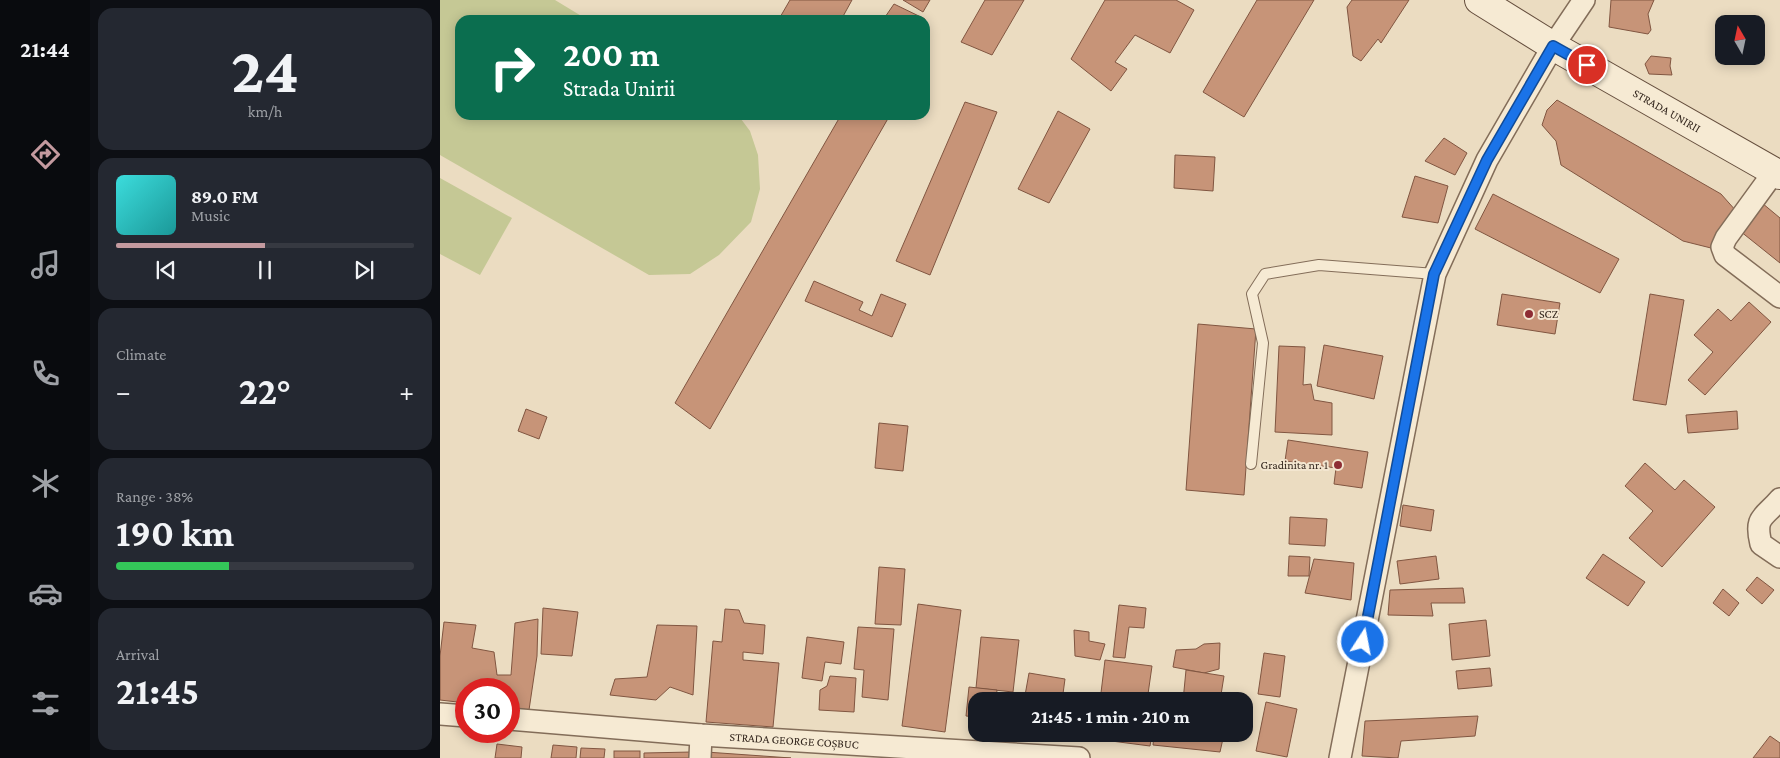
<!DOCTYPE html>
<html lang="en">
<head>
<meta charset="utf-8">
<style>
  body { margin:0; font-family:"Crimson Pro",serif; background:#242831; color:#f1f3f6; height:100vh; display:flex; flex-direction:column; font-size:19px; white-space:nowrap }
  * { box-sizing:border-box; margin:0 }
  p { font-size:16px; color:#9ea1a6 }
  .icon { flex:none; width:28px; height:28px; fill:none; stroke:currentColor; stroke-width:2; stroke-linecap:round; stroke-linejoin:round }
  .map { position:relative; flex:1; overflow:hidden }
  .side { display:flex; flex-direction:column; gap:8px; padding:8px; background:#0d0f14; width:350px }
  .side>* { flex:none }
  .hud { position:absolute; left:15px; top:15px; width:475px; height:105px; border-radius:15px; box-shadow:0 2px 12px #0003; background:#0b6e4f; color:#fff; overflow:hidden }
  .needle { width:32px; rotate:351deg }
  .tools { position:absolute; left:1275px; top:15px; display:grid; gap:10px }
  .tools a { display:grid; place-items:center; width:50px; height:50px; border-radius:10px; background:#171b24; box-shadow:0 2px 12px #0003; font-size:25px }
  .speed { position:absolute; left:15px; top:678px; display:flex; gap:10px; font-size:25px; font-weight:700; text-align:center }
  .speed>* { display:grid; place-content:center; width:65px; height:65px; border-radius:50%; background:#171b24; box-shadow:0 2px 12px #0003; line-height:1 }
  .speed .limit { border:8px solid #d22; background:#fff; color:#111 }
  .pin { position:absolute; display:grid; place-items:center; width:42px; height:42px; color:#fff; margin:-21px; border:2px solid #fff; border-radius:50%; box-shadow:0 1px 5px #0007 }
  .me { position:absolute; width:55px; margin:-28px; rotate:11deg; stroke-linejoin:round; filter:drop-shadow(0 0 4px #0008) }
  .turn { display:flex; align-items:center; gap:18px; height:105px; padding:0 25px; font-size:22px }
  .turn .icon { width:65px; height:65px; stroke-width:2.5 }
  .turn b { display:block; font-size:35px; line-height:42px }
  .big { font-size:38px; font-weight:700; line-height:1.1 }
  .side .tile { flex:1; display:flex; flex-direction:column; justify-content:center; gap:8px; min-width:0; padding:0 18px; border-radius:15px; background:#242831 }
  .side .dial { align-items:center; gap:0 }
  .dial b { font-size:65px; line-height:1 }
  .song { display:flex; align-items:center; gap:15px }
  .cover { width:60px; height:60px; border-radius:8px; background:linear-gradient(135deg,hsl(180 70% 55%),hsl(180 70% 35%)) }
  .played { height:5px; border-radius:2px; background:linear-gradient(90deg,#c49a9f 50%,#363941 50%) }
  .keys { display:flex; justify-content:space-around; direction:ltr }
  .heat { display:flex; justify-content:space-between; align-items:center; font-size:28px; direction:ltr }
  .charge { height:8px; border-radius:4px; background:linear-gradient(90deg,#34c759 38%,#363941 0) }
  .trip { position:absolute; left:528px; top:692px; width:285px; height:50px; border-radius:15px; background:#171b24; box-shadow:0 2px 12px #0003; font-weight:700; line-height:50px; text-align:center }
  main { display:flex; flex:1; min-height:0 }
  .tabs { display:flex; flex-direction:column; width:90px; justify-content:space-around; align-items:center; background:#090b0e; color:#9ea1a6 }
  .tabs .icon { width:35px; height:35px }
  .tabs .selected { color:#c49a9f }
  .tabs b { font-size:22px; color:#f1f3f6 }
  .map>svg:first-child { display:block }
  .green { fill:#c5c895 }
  .building { fill:#c79478; stroke:#815641 }
  .lines { fill:none; stroke-linecap:round; stroke-linejoin:round }
  .lane-casing { stroke:#836d59; stroke-width:12 }
  .street-casing { stroke:#836d59; stroke-width:24 }
  .secondary-casing { stroke:#654e3d; stroke-width:30 }
  .lane { stroke:#f6ead3; stroke-width:10 }
  .street { stroke:#f6ead3; stroke-width:21 }
  .secondary { stroke:#f6ead3; stroke-width:28 }
  .route-casing { stroke:#114b97; stroke-width:12 }
  .route { stroke:#1a73e8; stroke-width:9 }
  .poi-dot { fill:#8e2d34; stroke:#f3e6d0; stroke-width:2 }
  .labels { text-anchor:middle; stroke-width:4; stroke-linejoin:round; paint-order:stroke }
  .street-label { font-size:12px; fill:#33261d; stroke:#f3e6d0 }
  .poi-label { font-size:12px; fill:#33261d; stroke:#f3e6d0; text-anchor:start }
</style>
</head>
<body>
<main>
<nav class="tabs">
<b>21:44</b>
<svg class="icon selected" aria-label="directions" viewBox="0 0 24 24"><path d="M12 3l9 9-9 9-9-9zM9 14v-3h6M13 9l2 2-2 2"/></svg>
<svg class="icon" aria-label="music" viewBox="0 0 24 24"><path d="M9 18V5l10-2v13"/><circle cx="6" cy="18" r="3"/><circle cx="16" cy="16" r="3"/></svg>
<svg class="icon" aria-label="phone" viewBox="0 0 24 24"><path d="M5 4h4l2 5-3 2q2 4 5 5l2-3 5 2v4C11 20 4 13 5 4z"/></svg>
<svg class="icon" aria-label="climate" viewBox="0 0 24 24"><path d="M12 3v18M4 7l16 10M4 17L20 7"/></svg>
<svg class="icon" aria-label="car" viewBox="0 0 24 24"><path d="M5 17H2v-5l4-1 3-4h7l3 4 3 1v5h-3M9 17h6M6 11h13"/><circle cx="7" cy="17" r="2"/><circle cx="17" cy="17" r="2"/></svg>
<svg class="icon" aria-label="filters" viewBox="0 0 24 24"><path d="M4 7h16M4 17h16"/><circle cx="9" cy="7" r="2"/><circle cx="15" cy="17" r="2"/></svg>
</nav>
<section class="side">
<div class="tile dial"><b>24</b><p>km/h</p></div>
<div class="tile">
<div class="song"><i class="cover"></i><div><b>89.0 FM</b><p>Music</p></div></div>
<div class="played"></div>
<div class="keys"><svg class="icon" aria-label="previous" viewBox="0 0 24 24"><path d="M18 5L8 12l10 7zM5 5v14"/></svg><svg class="icon" aria-label="pause" viewBox="0 0 24 24"><path d="M8 5v14M16 5v14"/></svg><svg class="icon" aria-label="next" viewBox="0 0 24 24"><path d="M6 5l10 7-10 7zM19 5v14"/></svg></div>
</div>
<div class="tile"><p>Climate</p>
<div class="heat"><a>−</a><b class="big">22°</b><a>+</a></div>
</div>
<div class="tile"><p>Range · 38%</p><b class="big">190 km</b><div class="charge"></div></div>
<div class="tile"><p>Arrival</p><b class="big">21:45</b></div>
</section>
<div class="map">
<svg width="1340" height="758" viewBox="0 0 1340 758">
  <rect width="100%" height="100%" fill="#ebdcc1"/>
  <g class="green">
    <polygon points="0,0 115,0 148,20 20,20 20,115 298,115 310,131 318,155 320,189 311,222 279,255 250,274 209,275 0,155"/>
    <polygon points="0,178 72,218 40,275 0,254"/>
  </g>
  <g class="building">
    <polygon points="350,0 412,0 401,20 341,20 339,19"/>
    <polygon points="463,0 490,0 483,12"/>
    <polygon points="545,0 584,0 552,55 521,42"/>
    <polygon points="665,0 736,0 754,10 730,53 695,35 675,62 687,69 671,91 631,59"/>
    <polygon points="817,0 874,0 804,117 763,92"/>
    <polygon points="912,0 969,0 941,43 938,39 921,61 913,56 907,7"/>
    <polygon points="1171,0 1214,0 1208,14 1211,30 1208,34 1169,27"/>
    <polygon points="454,4 485,19 485,20 443,20"/>
    <polygon points="1211,56 1231,58 1230,66 1232,75 1209,74 1205,64"/>
    <polygon points="1117,100 1281,194 1297,212 1275,249 1243,241 1121,165 1116,141 1102,125 1107,110"/>
    <polygon points="525,102 557,112 490,275 456,261"/>
    <polygon points="618,111 650,129 609,203 578,189"/>
    <polygon points="401,115 450,115 270,429 235,403"/>
    <polygon points="1004,138 1027,153 1015,175 985,161"/>
    <polygon points="735,155 775,157 773,191 734,188"/>
    <polygon points="975,176 1008,186 998,223 962,217"/>
    <polygon points="1053,194 1179,259 1160,293 1035,229"/>
    <polygon points="1322,203 1340,218 1340,263 1300,231"/>
    <polygon points="374,281 423,302 419,310 432,316 441,294 466,304 452,337 365,301"/>
    <polygon points="1062,294 1120,303 1115,334 1057,325"/>
    <polygon points="1210,294 1244,300 1226,405 1193,400"/>
    <polygon points="1309,302 1331,322 1265,395 1248,380 1273,352 1254,335 1278,309 1291,321"/>
    <polygon points="758,324 816,329 804,495 746,490"/>
    <polygon points="884,345 943,356 934,399 877,386"/>
    <polygon points="839,346 865,347 863,385 871,384 874,400 892,403 892,435 835,432"/>
    <polygon points="86,409 107,417 99,439 78,431"/>
    <polygon points="1297,411 1298,429 1248,433 1246,415"/>
    <polygon points="439,423 468,426 463,471 435,468"/>
    <polygon points="848,440 928,452 922,488 894,484 896,468 845,461"/>
    <polygon points="1205,463 1235,490 1244,480 1275,507 1222,567 1189,538 1213,511 1185,486"/>
    <polygon points="963,505 994,510 991,531 960,526"/>
    <polygon points="850,517 887,519 885,546 849,544"/>
    <polygon points="1163,554 1205,582 1188,606 1146,578"/>
    <polygon points="849,556 870,557 869,576 848,576"/>
    <polygon points="996,556 999,579 960,584 957,561"/>
    <polygon points="874,559 914,563 911,600 865,593"/>
    <polygon points="439,567 465,569 461,625 435,624"/>
    <polygon points="1317,577 1334,590 1322,604 1306,590"/>
    <polygon points="1023,588 1025,603 991,603 993,616 948,615 950,590"/>
    <polygon points="1283,589 1299,603 1289,616 1273,603"/>
    <polygon points="478,604 521,610 505,732 462,726"/>
    <polygon points="679,605 706,608 704,628 689,627 685,658 673,657"/>
    <polygon points="103,608 138,612 132,656 101,654"/>
    <polygon points="285,609 299,610 304,623 325,625 323,654 303,652 303,660 339,663 333,727 266,722 273,641 282,642"/>
    <polygon points="98,619 97,656 89,710 69,707 69,689 26,689 26,703 0,700 0,656 4,622 36,625 32,648 54,652 57,675 71,675 75,623"/>
    <polygon points="1046,620 1050,656 1012,660 1009,624"/>
    <polygon points="217,625 257,626 253,695 230,687 216,700 170,695 175,679 207,677"/>
    <polygon points="418,627 454,629 448,700 422,697 424,670 414,669"/>
    <polygon points="634,630 649,632 649,641 665,644 660,660 635,656"/>
    <polygon points="367,637 404,642 401,664 385,662 382,681 362,678"/>
    <polygon points="541,637 579,640 573,692 536,688"/>
    <polygon points="780,643 779,669 764,673 733,667 736,650 756,649 764,644"/>
    <polygon points="824,653 845,656 840,697 818,694"/>
    <polygon points="665,660 712,666 707,701 660,701"/>
    <polygon points="1050,668 1052,686 1018,689 1016,671"/>
    <polygon points="746,670 784,676 780,701 743,701"/>
    <polygon points="589,673 625,679 622,701 584,701"/>
    <polygon points="390,676 416,678 414,712 379,710 380,690 387,686"/>
    <polygon points="529,687 557,690 556,701 536,701 536,717 526,716"/>
    <polygon points="629,699 649,701 629,701"/>
    <polygon points="826,702 857,709 847,757 816,751"/>
    <polygon points="1038,716 1035,736 961,741 958,758 922,756 925,721"/>
    <polygon points="578,734 616,734 615,740"/>
    <polygon points="625,734 712,734 710,746 625,735"/>
    <polygon points="714,734 784,734 780,752 713,745"/>
    <polygon points="1330,736 1340,743 1340,758 1313,758"/>
    <polygon points="57,744 82,747 81,758 55,758"/>
    <polygon points="113,745 137,747 136,758 111,758"/>
    <polygon points="141,748 165,749 164,758 140,758"/>
    <rect x="174" y="751" width="26" height="7"/>
    <polygon points="252,752 252,758 204,758 204,753"/>
    <polygon points="266,752 351,758 265,758"/>
  </g>
  <g class="lines">
    <defs>
      <polyline id="lane" points="811,464 823,343 812,294 825,274 879,265 995,274"/>
      <g id="street">
        <polyline points="1334,172 1286,238 1282,247 1285,255 1340,297"/>
        <path d="M1340,499C1324,518 1314,516 1321,544L1340,557"/>
        <polyline points="0,714 26,716"/>
        <path id="s1" d="M69,719L261,735L639,758"/>
        <polyline points="260,758 261,735"/>
        <polyline points="900,758 995,274 1047,160 1113,46 1144,0"/>
      </g>
      <g id="secondary">
        <path id="s2" d="M1039,0L1113,46L1340,175"/>
      </g>
    </defs>
    <use href="#lane" class="lane-casing"/>
    <use href="#street" class="street-casing"/>
    <use href="#secondary" class="secondary-casing"/>
    <use href="#lane" class="lane"/>
    <use href="#street" class="street"/>
    <use href="#secondary" class="secondary"/>
  </g>
  <g class="lines">
    <defs>
      <polyline id="route" points="923,642 994,274 1047,160 1113,46 1147,65"/>
    </defs>
    <use href="#route" class="route-casing"/>
    <use href="#route" class="route"/>
  </g>
  <g class="poi-dot">
    <circle cx="1089" cy="314" r="5"/>
    <circle cx="898" cy="465" r="5"/>
  </g>
  <g class="labels">
    <g class="street-label">
      <text dy="4" stroke="none"><textPath href="#s2" startOffset="218">STRADA UNIRII</textPath></text>
      <text dy="4" stroke="none"><textPath href="#s1" startOffset="286">STRADA GEORGE COȘBUC</textPath></text>
    </g>
    <g class="poi-label">
      <text x="1099" y="318">SCZ</text>
      <text x="888" y="469" text-anchor="end">Gradinita nr. 1</text>
    </g>
  </g>
</svg>
<div class="tools">
<a><svg class="needle" viewBox="-14 -14 28 28"><path d="M0-13l5 13h-10z" fill="#e53935"/><path d="M0 13l5-13h-10z" fill="#9ea1a6"/></svg></a>
</div>
<div class="speed"><div class="limit">30</div></div>
<div class="pin" style="left:1147px;top:65px;background:#d93025"><svg class="icon" aria-label="arrive" viewBox="0 0 24 24"><path d="M6 21V4h12l-3 4 3 4H6"/></svg></div>
<svg class="me" style="left:923px;top:642px" viewBox="-20 -20 40 40"><circle r="17" fill="#1a73e8" stroke="#fff" stroke-width="3"/><path d="M0-11L8 9 0 5-8 9z" fill="#fff"/></svg>
<div class="trip">21:45 · 1 min · 210 m</div>
<div class="hud">
<div class="turn"><svg class="icon" aria-label="right" viewBox="0 0 24 24"><path d="M7 20v-9h11M14 6l5 5-5 5"/></svg><div><b>200 m</b>Strada Unirii</div></div>
</div>
</div>
</main>
</body>
</html>
